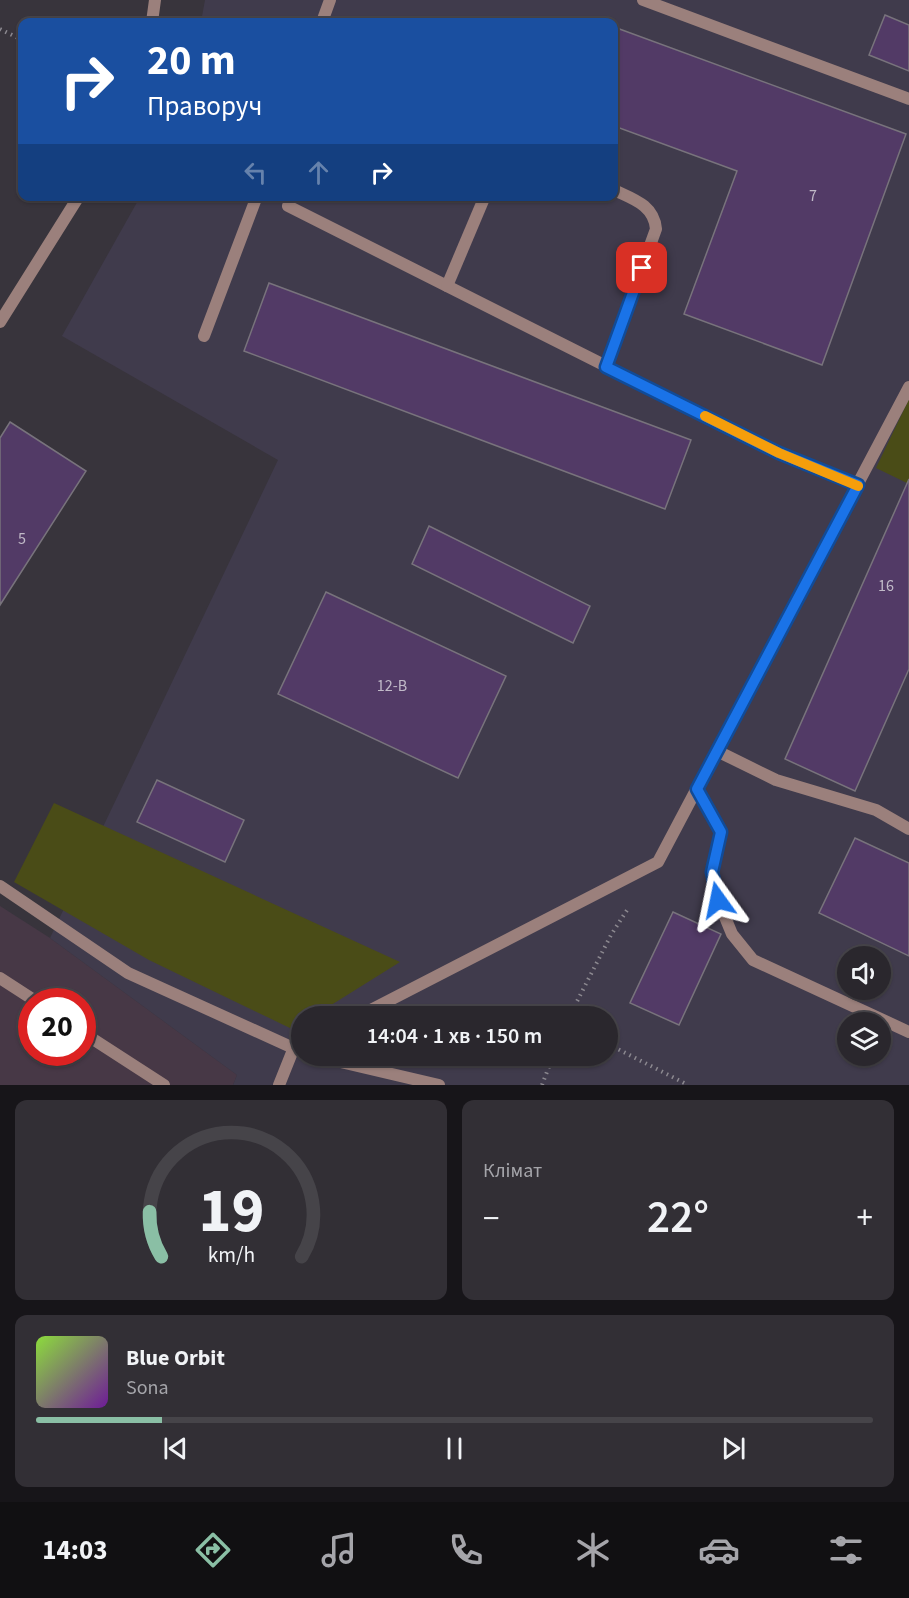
<!DOCTYPE html>
<html lang="uk">
<head>
<meta charset="utf-8">
<style>
  body { margin:0; font-family:"Source Sans 3",sans-serif; background:#322f35; color:#f1f3f6; height:100vh; display:flex; flex-direction:column; font-size:22px; white-space:nowrap }
  * { box-sizing:border-box; margin:0 }
  p { font-size:20px; color:#a5a5aa }
  .icon { flex:none; width:33px; height:33px; fill:none; stroke:currentColor; stroke-width:2; stroke-linecap:round; stroke-linejoin:round }
  .map { position:relative; height:1085px; overflow:hidden }
  .panel { display:flex; flex-direction:column; gap:15px; padding:15px; background:#171519; flex:1 }
  .panel>* { flex:none }
  .top-card { position:absolute; left:18px; top:18px; width:600px; height:183px; border-radius:12px; box-shadow:0 2px 4px #0004,0 0 0 2px #464449; background:#1a4fa0; color:#fff; overflow:hidden }
  .buttons { position:absolute; left:837px; top:946px; display:grid; gap:12px }
  .buttons a { display:grid; place-items:center; width:54px; height:54px; border-radius:50%; background:#2a272d; box-shadow:0 2px 4px #0004,0 0 0 2px #464449; font-size:30px }
  .speed { position:absolute; left:18px; top:988px; display:flex; gap:12px; font-size:30px; font-weight:700; text-align:center }
  .speed>* { display:grid; place-content:center; width:78px; height:78px; border-radius:50%; background:#2a272d; box-shadow:0 2px 4px #0004,0 0 0 2px #464449; line-height:1 }
  .speed .limit { border:9px solid #d22; background:#fff; color:#111 }
  .pin { position:absolute; display:grid; place-items:center; width:51px; height:51px; color:#fff; margin:-26px; border-radius:12px; box-shadow:0 3px 9px #0006 }
  .me { position:absolute; width:66px; margin:-33px; rotate:348deg; stroke-linejoin:round; filter:drop-shadow(0 0 4px #0008) }
  .turn { display:flex; align-items:center; gap:21px; height:126px; padding:0 30px; font-size:27px }
  .turn .icon { width:78px; height:78px; stroke-width:2.5 }
  .turn b { display:block; font-size:42px; line-height:51px }
  .lanes { display:flex; align-items:center; height:57px; padding:0 30px; background:#0003; justify-content:center; gap:30px; direction:ltr }
  .lanes .off { opacity:.35 }
  .big { font-size:45px; font-weight:600; line-height:1.1 }
  .panel .tile { flex:1; display:flex; flex-direction:column; justify-content:center; gap:9px; min-width:0; padding:0 21px; border-radius:12px; background:#322f35 }
  .panel .dial { align-items:center; gap:0 }
  .dial svg { height:156px; overflow:visible; fill:none; stroke:#464449; stroke-width:7; stroke-linecap:round; text-anchor:middle }
  .dial text { fill:#f1f3f6; stroke:none }
  .song { display:flex; align-items:center; gap:18px }
  .cover { width:72px; height:72px; border-radius:9px; background:linear-gradient(135deg,hsl(90 70% 55%),hsl(280 70% 35%)) }
  .played { height:6px; border-radius:3px; background:linear-gradient(90deg,#8abfa5 15%,#464449 15%) }
  .keys { display:flex; justify-content:space-around; direction:ltr }
  .heat { display:flex; justify-content:space-between; align-items:center; font-size:33px; direction:ltr }
  .panel .tiles { flex:1; display:grid; gap:15px; grid-template-columns:1fr 1fr }
  .tile:last-child { grid-column:span 2 }
  .trip { position:absolute; left:291px; top:1006px; width:327px; height:60px; border-radius:30px; background:#2a272d; box-shadow:0 2px 4px #0004,0 0 0 2px #464449; font-weight:600; line-height:60px; text-align:center }
  .dock { display:flex; height:96px; justify-content:space-around; align-items:center; background:#111012; color:#a5a5aa }
  .dock .icon { width:42px; height:42px }
  .dock .on { color:#8abfa5 }
  .dock b { font-size:27px; color:#f1f3f6 }
  .map>svg:first-child { display:block }
  .industrial { fill:#473846; fill-rule:evenodd }
  .education { fill:#403b4c; fill-rule:evenodd }
  .green { fill:#4a4c17 }
  .building { fill:#523a66; stroke:#78737c; stroke-width:1.5 }
  .lines { fill:none; stroke-linecap:round; stroke-linejoin:round }
  .path { stroke:#8c8990; stroke-width:4; stroke-dasharray:1.5 4.5; stroke-linecap:butt }
  .service { stroke:#9b807c; stroke-width:12 }
  .route-casing { stroke:#114b97; stroke-width:15 }
  .route { stroke:#1a73e8; stroke-width:10 }
  .slow { stroke:#f59e0b; stroke-width:10 }
  .labels { text-anchor:middle; stroke-width:6; stroke-linejoin:round; paint-order:stroke }
  .number-label { font-size:16px; fill:#c1bac8 }
</style>
</head>
<body>
<div class="map">
<svg width="909" height="1085" viewBox="0 0 909 1085">
  <rect width="100%" height="100%" fill="#38343c"/>
  <path class="industrial" d="M0,906L50,938L237,1075L233,1085H0ZM32,1002H82V1053H32Z"/>
  <path class="education" d="M205,0H909V1085H233L237,1075L50,938L278,460L62,336L140,197L614,196V22H201ZM848,957H880V990H848ZM302,1017H608V1056H302ZM848,1023H880V1056H848Z"/>
  <g class="green">
    <polygon points="909,399 909,484 876,468"/>
    <polygon points="54,803 400,962 312,1017 302,1017 301,1024 292,1029 149,960 14,882"/>
  </g>
  <g class="building">
    <polygon points="885,15 909,25 909,71 869,55"/>
    <polygon points="614,27 906,134 822,365 684,314 737,171 614,126"/>
    <polygon points="269,283 691,440 665,509 244,351"/>
    <polygon points="10,422 86,471 0,605 0,438"/>
    <polygon points="909,479 909,669 855,791 785,759"/>
    <polygon points="429,526 590,606 573,643 412,564"/>
    <polygon points="326,592 506,676 458,778 278,694"/>
    <polygon points="157,780 244,820 225,862 137,822"/>
    <polygon points="855,838 909,863 909,956 819,913"/>
    <polygon points="673,912 721,934 679,1025 630,1003"/>
  </g>
  <g class="lines">
    <g class="path">
      <polyline points="0,29 22,40"/>
      <polyline points="569,1017 611,935 629,907"/>
      <polyline points="608,1044 688,1085"/>
      <polyline points="542,1085 553,1056"/>
    </g>
    <g class="service">
      <polyline points="643,0 909,99"/>
      <polyline points="152,22 155,0"/>
      <polyline points="322,22 330,0"/>
      <polyline points="288,206 779,453 858,485"/>
      <polyline points="447,286 485,196"/>
      <polyline points="0,322 79,196"/>
      <polyline points="204,336 257,196"/>
      <path d="M606,367L656,229C654,205 633,199 614,190"/>
      <polyline points="717,751 776,780 876,810 909,829"/>
      <polyline points="697,789 721,832 712,872 718,900 732,934 753,960 909,1032"/>
      <polyline points="0,886 128,973 302,1052"/>
      <polyline points="0,978 37,1002"/>
      <polyline points="357,1017 658,862 909,387"/>
      <polyline points="82,1032 164,1085"/>
      <polyline points="315,1056 439,1085"/>
      <polyline points="279,1085 293,1050 300,1046"/>
    </g>
  </g>
  <g class="lines">
    <defs>
      <polyline id="route" points="642,268 606,367 779,453 858,485 697,789 721,832 712,872 718,900"/>
    </defs>
    <use href="#route" class="route-casing"/>
    <use href="#route" class="route"/>
    <polyline class="slow" points="705,416 779,453 858,486"/>
  </g>
  <g class="labels">
    <g class="number-label">
      <text x="813" y="201">7</text>
      <text x="22" y="544">5</text>
      <text x="886" y="591">16</text>
      <text x="392" y="691">12-В</text>
    </g>
  </g>
</svg>
<div class="buttons">
<a><svg class="icon" aria-label="sound" viewBox="0 0 24 24"><path d="M4 9h4l5-4v14l-5-4H4zM17 9q2 3 0 6"/></svg></a>
<a><svg class="icon" aria-label="layers" viewBox="0 0 24 24"><path d="M12 4l9 5-9 5-9-5zM3 14l9 5 9-5"/></svg></a>
</div>
<div class="speed"><div class="limit">20</div></div>
<div class="pin" style="left:642px;top:268px;background:#d93025"><svg class="icon" aria-label="arrive" viewBox="0 0 24 24"><path d="M6 21V4h12l-3 4 3 4H6"/></svg></div>
<svg class="me" style="left:718px;top:900px" viewBox="-20 -20 40 40"><path d="M0-17L14 15 0 8-14 15z" fill="#1a73e8" stroke="#fff" stroke-width="4"/></svg>
<div class="trip">14:04 · 1 хв · 150 m</div>
<div class="top-card">
<div class="turn"><svg class="icon" aria-label="right" viewBox="0 0 24 24"><path d="M7 20v-9h11M14 6l5 5-5 5"/></svg><div><b>20 m</b>Праворуч</div></div>
<div class="lanes"><svg class="icon off" aria-label="left" viewBox="0 0 24 24"><path d="M17 20v-9H6M10 6l-5 5 5 5"/></svg><svg class="icon off" aria-label="ahead" viewBox="0 0 24 24"><path d="M12 20V5M6 11l6-6 6 6"/></svg><svg class="icon" aria-label="right" viewBox="0 0 24 24"><path d="M7 20v-9h11M14 6l5 5-5 5"/></svg></div>
</div>
</div>
<section class="panel">
<div class="tiles">
<div class="tile dial"><svg viewBox="0 0 100 80">
<path d="M14 69A42 42 0 1 1 86 69"/>
<path d="M14 69A42 42 0 0 1 8 46" stroke="#8abfa5"/>
<text x="50" y="56" font-size="32" font-weight="700">19</text>
<text x="50" y="72" font-size="11">km/h</text>
</svg></div>
<div class="tile"><p>Клімат</p>
<div class="heat"><a>−</a><b class="big">22°</b><a>+</a></div>
</div>
<div class="tile">
<div class="song"><i class="cover"></i><div><b>Blue Orbit</b><p>Sona</p></div></div>
<div class="played"></div>
<div class="keys"><svg class="icon" aria-label="previous" viewBox="0 0 24 24"><path d="M18 5L8 12l10 7zM5 5v14"/></svg><svg class="icon" aria-label="pause" viewBox="0 0 24 24"><path d="M8 5v14M16 5v14"/></svg><svg class="icon" aria-label="next" viewBox="0 0 24 24"><path d="M6 5l10 7-10 7zM19 5v14"/></svg></div>
</div>
</div>
</section>
<nav class="dock">
<b>14:03</b>
<svg class="icon on" aria-label="directions" viewBox="0 0 24 24"><path d="M12 3l9 9-9 9-9-9zM9 14v-3h6M13 9l2 2-2 2"/></svg>
<svg class="icon" aria-label="music" viewBox="0 0 24 24"><path d="M9 18V5l10-2v13"/><circle cx="6" cy="18" r="3"/><circle cx="16" cy="16" r="3"/></svg>
<svg class="icon" aria-label="phone" viewBox="0 0 24 24"><path d="M5 4h4l2 5-3 2q2 4 5 5l2-3 5 2v4C11 20 4 13 5 4z"/></svg>
<svg class="icon" aria-label="climate" viewBox="0 0 24 24"><path d="M12 3v18M4 7l16 10M4 17L20 7"/></svg>
<svg class="icon" aria-label="car" viewBox="0 0 24 24"><path d="M5 17H2v-5l4-1 3-4h7l3 4 3 1v5h-3M9 17h6M6 11h13"/><circle cx="7" cy="17" r="2"/><circle cx="17" cy="17" r="2"/></svg>
<svg class="icon" aria-label="filters" viewBox="0 0 24 24"><path d="M4 7h16M4 17h16"/><circle cx="9" cy="7" r="2"/><circle cx="15" cy="17" r="2"/></svg>
</nav>
</body>
</html>
